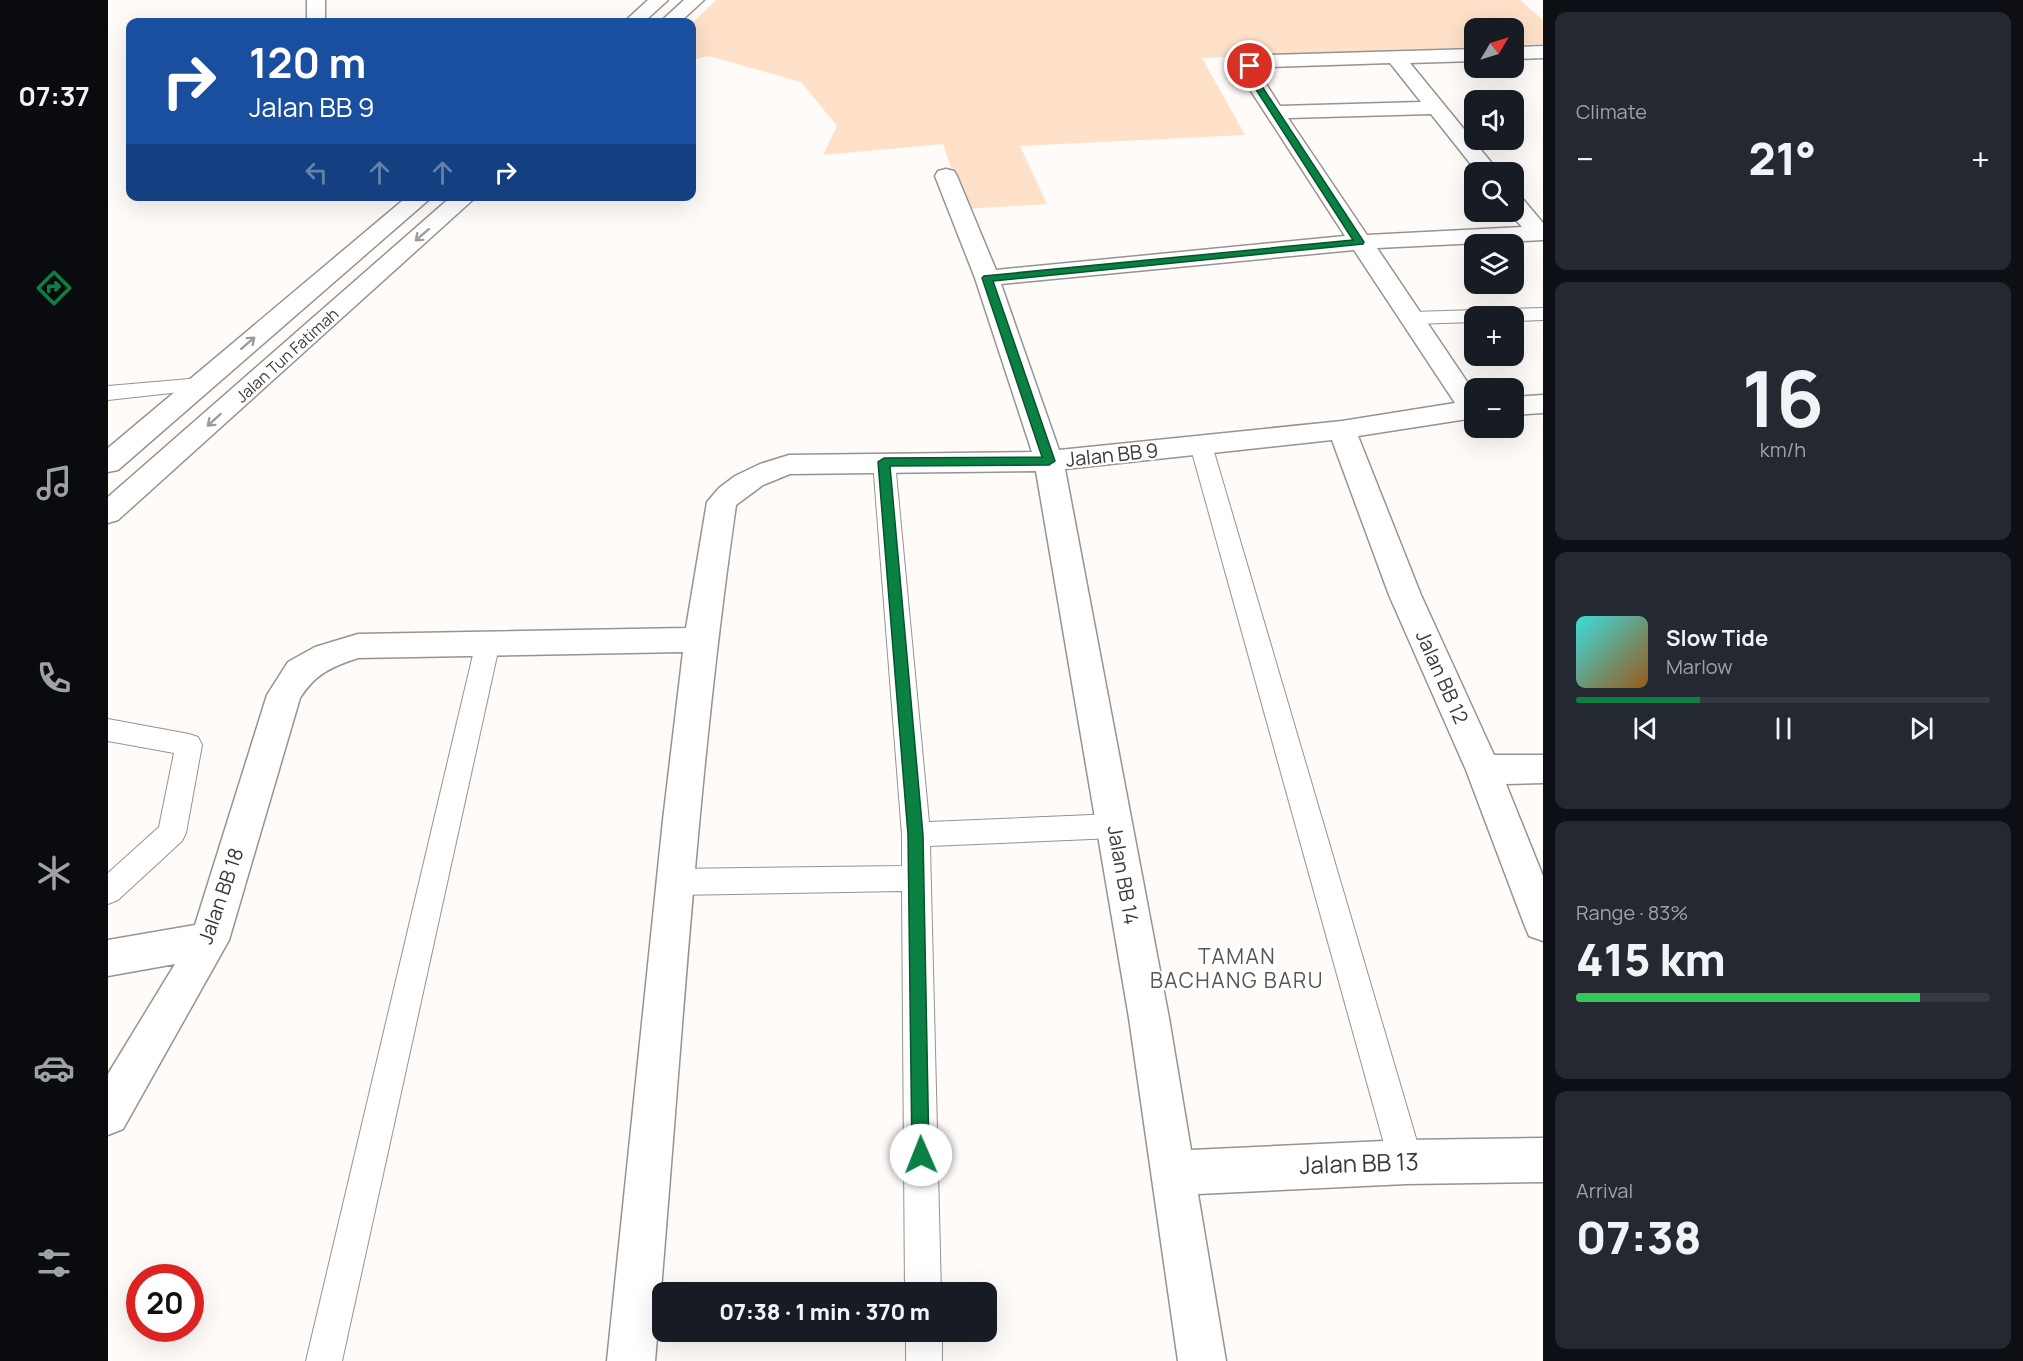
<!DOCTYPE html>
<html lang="en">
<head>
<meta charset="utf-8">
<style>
  body { margin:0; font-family:Manrope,sans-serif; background:#242831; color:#f1f3f6; height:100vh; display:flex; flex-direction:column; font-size:22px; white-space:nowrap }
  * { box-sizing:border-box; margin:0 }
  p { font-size:20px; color:#9ea1a6 }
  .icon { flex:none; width:33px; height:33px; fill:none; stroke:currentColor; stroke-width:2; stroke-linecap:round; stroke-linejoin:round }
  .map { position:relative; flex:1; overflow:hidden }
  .sheet { display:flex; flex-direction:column; gap:12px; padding:12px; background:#0d0f14; width:480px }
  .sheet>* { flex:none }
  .hud { position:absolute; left:18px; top:18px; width:570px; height:183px; border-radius:12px; box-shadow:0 6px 24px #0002; background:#1a4fa0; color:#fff; overflow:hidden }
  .needle { width:39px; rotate:52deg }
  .fabs { position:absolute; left:1356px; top:18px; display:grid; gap:12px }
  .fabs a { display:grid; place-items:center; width:60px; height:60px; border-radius:12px; background:#171b24; box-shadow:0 6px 24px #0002; font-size:30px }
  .speed { position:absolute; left:18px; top:1264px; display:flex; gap:12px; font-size:30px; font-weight:700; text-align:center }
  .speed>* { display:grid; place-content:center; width:78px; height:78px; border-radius:50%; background:#171b24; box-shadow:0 6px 24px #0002; line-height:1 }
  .speed .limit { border:9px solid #d22; background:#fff; color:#111 }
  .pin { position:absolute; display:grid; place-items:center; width:51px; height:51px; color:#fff; margin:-26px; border:3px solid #fff; border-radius:50%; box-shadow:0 2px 6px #0007 }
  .me { position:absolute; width:66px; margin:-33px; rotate:359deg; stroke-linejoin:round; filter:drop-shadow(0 0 4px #0008) }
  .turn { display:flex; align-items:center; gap:21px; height:126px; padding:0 24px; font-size:27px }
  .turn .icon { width:78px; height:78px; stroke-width:2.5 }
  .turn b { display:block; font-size:42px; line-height:51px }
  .lanes { display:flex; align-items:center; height:57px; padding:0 24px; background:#0003; justify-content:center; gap:30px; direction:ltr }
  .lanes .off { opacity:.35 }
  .big { font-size:45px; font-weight:800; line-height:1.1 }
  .sheet .card { flex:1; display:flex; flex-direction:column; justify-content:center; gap:9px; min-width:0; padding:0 21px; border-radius:12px; background:#242831 }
  .sheet .dial { align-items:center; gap:0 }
  .dial b { font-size:78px; line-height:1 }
  .song { display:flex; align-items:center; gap:18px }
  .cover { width:72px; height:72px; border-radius:9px; background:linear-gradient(135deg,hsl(180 70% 55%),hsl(30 70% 35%)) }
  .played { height:6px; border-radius:3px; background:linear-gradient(90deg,#0b8043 30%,#363941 30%) }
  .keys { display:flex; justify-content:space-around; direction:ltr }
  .heat { display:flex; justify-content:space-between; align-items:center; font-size:33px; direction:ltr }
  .charge { height:9px; border-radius:4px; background:linear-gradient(90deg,#34c759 83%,#363941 0) }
  .trip { position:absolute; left:544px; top:1282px; width:345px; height:60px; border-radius:12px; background:#171b24; box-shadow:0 6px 24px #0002; font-weight:800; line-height:60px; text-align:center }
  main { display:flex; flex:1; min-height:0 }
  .tab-bar { display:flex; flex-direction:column; width:108px; justify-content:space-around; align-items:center; background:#090b0e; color:#9ea1a6 }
  .tab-bar .icon { width:42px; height:42px }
  .tab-bar .on { color:#0b8043 }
  .tab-bar b { font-size:27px; color:#f1f3f6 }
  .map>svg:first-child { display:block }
  .green { fill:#ffe0c9 }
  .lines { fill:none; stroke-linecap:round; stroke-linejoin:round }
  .service-casing { stroke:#969391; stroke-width:2 }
  .minor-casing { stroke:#969391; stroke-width:3 }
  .secondary-casing { stroke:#969391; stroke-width:3 }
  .service { fill:#fff; fill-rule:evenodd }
  .minor { fill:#fff; fill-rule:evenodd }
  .secondary { fill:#fff; fill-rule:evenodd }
  .oneway { stroke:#9d9c9c }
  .route { fill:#0b8043; stroke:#07532c; stroke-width:1.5 }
  .labels { text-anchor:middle; stroke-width:4.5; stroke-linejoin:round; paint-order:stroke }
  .far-street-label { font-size:16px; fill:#3b3a39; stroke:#fff }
  .street-label { font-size:20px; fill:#3b3a39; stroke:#fff }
  .neighbourhood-label { font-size:21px; letter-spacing:1.5px; fill:#585654; stroke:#fff }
  .near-street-label { font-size:24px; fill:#3b3a39; stroke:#fff }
</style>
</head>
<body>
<main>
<nav class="tab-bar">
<b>07:37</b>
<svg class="icon on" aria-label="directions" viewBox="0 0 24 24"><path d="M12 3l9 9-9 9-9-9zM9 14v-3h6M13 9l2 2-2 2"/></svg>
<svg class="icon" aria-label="music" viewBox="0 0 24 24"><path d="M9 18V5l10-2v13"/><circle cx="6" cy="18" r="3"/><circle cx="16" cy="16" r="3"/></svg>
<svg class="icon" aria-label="phone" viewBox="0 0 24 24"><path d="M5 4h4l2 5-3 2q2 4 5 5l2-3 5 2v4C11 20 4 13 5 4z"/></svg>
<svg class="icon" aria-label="climate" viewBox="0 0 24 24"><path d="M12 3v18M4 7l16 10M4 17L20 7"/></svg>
<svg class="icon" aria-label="car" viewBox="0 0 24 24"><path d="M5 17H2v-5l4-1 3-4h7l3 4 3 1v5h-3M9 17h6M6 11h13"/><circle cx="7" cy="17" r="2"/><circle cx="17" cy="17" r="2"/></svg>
<svg class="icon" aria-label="filters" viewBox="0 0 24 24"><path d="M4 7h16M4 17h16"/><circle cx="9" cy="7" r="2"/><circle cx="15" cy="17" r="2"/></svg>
</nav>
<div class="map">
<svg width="1435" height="1361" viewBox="0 0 1435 1361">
  <rect width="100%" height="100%" fill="#fefbf9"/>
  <polygon class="green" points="608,0 1412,0 1435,20 1435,44 1406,45 1406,28 1366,28 1366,47 1094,58 1137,135 912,146 939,204 857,209 835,144 715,155 729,126 693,82 601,56 584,60 584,23"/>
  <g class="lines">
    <defs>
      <g id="service">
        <polygon points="1435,308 1435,320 1406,321 1406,316 1366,316 1366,322 1305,324 1298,322 1295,318 1298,314 1305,312"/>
        <polygon points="93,378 100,379 103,384 100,389 0,400 0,386"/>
        <polygon points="1093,438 1101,440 1104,445 1315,1162 1310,1174 1298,1179 1286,1174 1281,1162 1082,445 1085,440"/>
        <polygon points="776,455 784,457 787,462 821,822 1006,814 1016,818 1020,826 1016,834 1006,838 822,846 833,1293 797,1293 794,891 567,895 557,891 553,882 557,873 567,869 794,866 794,835 765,462 768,457"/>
        <polygon points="380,633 389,635 392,642 234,1361 198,1361 368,642 371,635"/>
        <polygon points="0,719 81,734 90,737 94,745 78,833 74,841 10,900 0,904 0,873 51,827 66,753 0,741"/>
        <rect x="798" y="1332" width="36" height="29"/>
      </g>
      <g id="minor">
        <rect x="199" y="0" width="18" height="22"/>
        <polygon points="1435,46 1435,58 1406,59 1406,47"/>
        <path d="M1366,49V61L1302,63L1391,172H1369L1323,114L1180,118L1259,235L1414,227L1401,212H1406V196L1414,198L1435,223V240L1269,248L1366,392V418L1250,436L1313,595L1386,755H1435V783L1398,784L1435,876V941L1421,936L1416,924L1358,770L1281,595L1224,440L957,469L1061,1018L1083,1150L1298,1140L1435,1138V1182L1298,1184L1090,1194L1118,1361H1070L1021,1018L928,471L682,474L655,485L628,505C587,789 572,1076 547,1361H499L555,820L575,652L250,658C223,667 207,674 192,698L121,940L15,1129L0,1135V1074L67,964L0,976V940L87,925L159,695L180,662L207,647L250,634L578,628L599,502L611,488L627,476L652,464L681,455L924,452L867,278L827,176L830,171L838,169L846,171L849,176L888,270L1237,236L1130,71L1135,62L1162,55ZM1282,63L1313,102L1172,106L1150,71L1162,67ZM1246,250L1347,403L1234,421L951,450L893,284Z"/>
        <polygon points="1435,395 1435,413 1406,415 1406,397"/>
      </g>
      <g id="secondary">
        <polygon points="540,0 560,0 536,22 516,22"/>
        <polygon points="576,0 596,0 572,22 552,22"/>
        <polygon points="300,196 325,196 10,470 0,472 0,448"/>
        <polygon points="344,196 369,196 10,520 0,523 0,497"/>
      </g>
    </defs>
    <use href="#service" class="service-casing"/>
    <use href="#minor" class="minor-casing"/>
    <use href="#secondary" class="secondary-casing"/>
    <use href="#service" class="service"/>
    <use href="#minor" class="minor"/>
    <use href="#secondary" class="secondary"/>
  </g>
  <defs><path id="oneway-shaft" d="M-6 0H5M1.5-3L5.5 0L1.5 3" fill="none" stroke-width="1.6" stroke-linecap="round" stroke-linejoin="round" transform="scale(1.5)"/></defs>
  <g class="oneway">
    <use href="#oneway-shaft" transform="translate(314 235) rotate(139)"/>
    <use href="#oneway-shaft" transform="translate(140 343) rotate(-41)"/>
    <use href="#oneway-shaft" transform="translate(106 420) rotate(138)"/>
  </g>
  <polygon class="route" points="1142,64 1146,66 1144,71 1256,242 1255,244 885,281 947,461 941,465 782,466 815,835 821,1155 819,1161 813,1163 806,1161 804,1155 800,835 770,462 776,458 934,457 874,278 876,276 1245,240 1136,71"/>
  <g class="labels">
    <g class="far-street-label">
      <text transform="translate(179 355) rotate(-42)" y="6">Jalan Tun Fatimah</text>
    </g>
    <g class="street-label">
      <text transform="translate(1004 455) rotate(-6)" y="7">Jalan BB 9</text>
      <text transform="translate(1334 677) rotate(66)" y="7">Jalan BB 12</text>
      <text transform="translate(1015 875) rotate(80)" y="7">Jalan BB 14</text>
      <text transform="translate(113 896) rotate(-71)" y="7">Jalan BB 18</text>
    </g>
    <g class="neighbourhood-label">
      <text x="1129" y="964">TAMAN<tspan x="1129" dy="24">BACHANG BARU</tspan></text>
    </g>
    <g class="near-street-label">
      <text transform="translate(1251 1164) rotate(-2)" y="8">Jalan BB 13</text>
    </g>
  </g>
</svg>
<div class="fabs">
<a><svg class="needle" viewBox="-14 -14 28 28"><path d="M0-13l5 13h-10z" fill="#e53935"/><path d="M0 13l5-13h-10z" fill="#9ea1a6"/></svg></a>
<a><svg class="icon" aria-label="sound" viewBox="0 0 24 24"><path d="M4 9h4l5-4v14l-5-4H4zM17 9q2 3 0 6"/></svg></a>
<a><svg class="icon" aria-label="search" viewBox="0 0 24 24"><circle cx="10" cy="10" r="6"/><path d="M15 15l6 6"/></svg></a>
<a><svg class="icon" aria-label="layers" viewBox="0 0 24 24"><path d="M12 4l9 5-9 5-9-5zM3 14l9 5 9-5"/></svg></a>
<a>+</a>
<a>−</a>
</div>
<div class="speed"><div class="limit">20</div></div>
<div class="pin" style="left:1142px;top:66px;background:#d93025"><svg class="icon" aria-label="arrive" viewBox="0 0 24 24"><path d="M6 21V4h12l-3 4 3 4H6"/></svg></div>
<svg class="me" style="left:813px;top:1155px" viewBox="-20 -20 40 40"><circle r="19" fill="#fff"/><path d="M0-13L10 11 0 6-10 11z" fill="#0b8043"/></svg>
<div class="trip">07:38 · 1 min · 370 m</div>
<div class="hud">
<div class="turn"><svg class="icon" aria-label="right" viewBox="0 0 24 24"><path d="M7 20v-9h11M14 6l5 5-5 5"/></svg><div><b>120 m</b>Jalan BB 9</div></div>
<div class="lanes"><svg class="icon off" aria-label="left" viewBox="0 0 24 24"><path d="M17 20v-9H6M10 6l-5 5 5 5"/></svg><svg class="icon off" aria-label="ahead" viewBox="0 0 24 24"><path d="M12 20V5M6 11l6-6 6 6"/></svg><svg class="icon off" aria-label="ahead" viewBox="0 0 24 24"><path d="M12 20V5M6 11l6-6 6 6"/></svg><svg class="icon" aria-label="right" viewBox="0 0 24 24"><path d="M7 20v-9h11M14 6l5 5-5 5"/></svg></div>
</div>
</div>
<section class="sheet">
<div class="card"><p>Climate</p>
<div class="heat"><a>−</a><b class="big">21°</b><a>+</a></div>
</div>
<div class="card dial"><b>16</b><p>km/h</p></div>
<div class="card">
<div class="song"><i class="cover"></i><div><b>Slow Tide</b><p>Marlow</p></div></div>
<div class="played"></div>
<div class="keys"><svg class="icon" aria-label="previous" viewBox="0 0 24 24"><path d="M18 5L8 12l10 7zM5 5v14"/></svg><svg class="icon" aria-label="pause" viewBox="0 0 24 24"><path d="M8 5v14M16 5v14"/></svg><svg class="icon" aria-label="next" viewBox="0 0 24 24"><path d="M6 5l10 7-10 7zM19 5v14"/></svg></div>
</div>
<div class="card"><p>Range · 83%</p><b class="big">415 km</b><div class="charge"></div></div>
<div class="card"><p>Arrival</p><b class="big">07:38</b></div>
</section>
</main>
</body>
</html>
